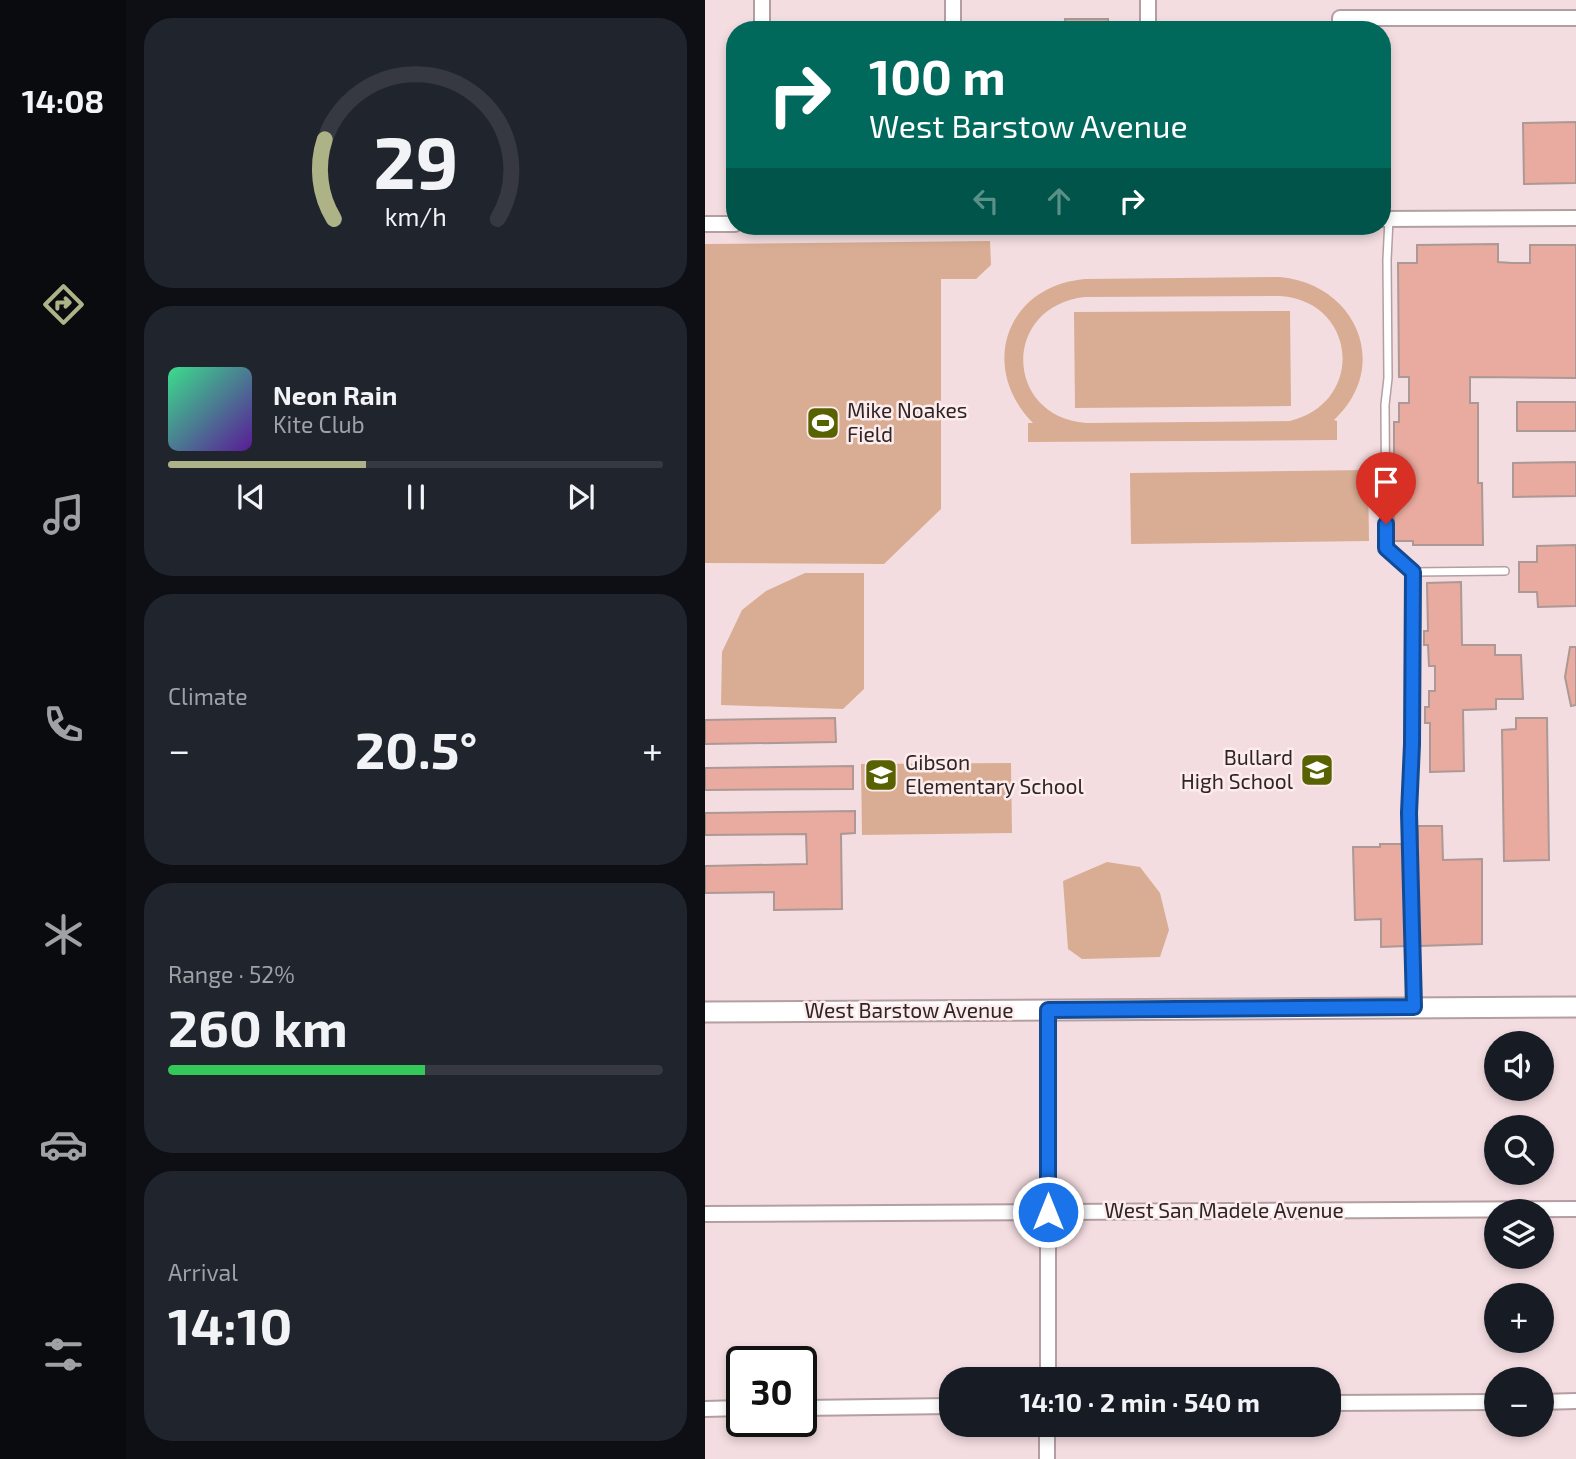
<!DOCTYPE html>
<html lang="en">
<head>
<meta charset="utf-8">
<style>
  body { margin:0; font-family:"Exo 2",sans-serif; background:#20242c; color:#f1f3f6; height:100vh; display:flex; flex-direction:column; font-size:26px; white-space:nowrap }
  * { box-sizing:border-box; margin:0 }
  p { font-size:23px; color:#9ea1a6 }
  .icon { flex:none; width:38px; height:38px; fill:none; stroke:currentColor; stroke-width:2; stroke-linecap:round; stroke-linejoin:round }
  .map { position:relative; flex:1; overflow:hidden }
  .side { display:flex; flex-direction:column; gap:18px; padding:18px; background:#0d0f14; width:579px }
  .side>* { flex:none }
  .hud { position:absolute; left:21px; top:21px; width:665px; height:214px; border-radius:28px; box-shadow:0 4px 10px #0003; background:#00695c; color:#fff; overflow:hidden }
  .controls { position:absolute; left:779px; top:1031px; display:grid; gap:14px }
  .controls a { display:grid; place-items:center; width:70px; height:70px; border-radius:50%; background:#171b24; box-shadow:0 4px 10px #0003; font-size:35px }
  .speed { position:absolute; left:21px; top:1346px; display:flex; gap:14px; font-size:35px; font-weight:700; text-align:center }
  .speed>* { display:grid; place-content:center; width:91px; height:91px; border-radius:50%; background:#171b24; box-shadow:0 4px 10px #0003; line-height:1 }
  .speed .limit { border:4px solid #111; border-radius:10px; background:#fff; color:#111 }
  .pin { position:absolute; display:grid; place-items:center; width:60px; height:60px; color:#fff; margin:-72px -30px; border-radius:50% 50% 50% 0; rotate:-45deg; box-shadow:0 0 7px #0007 }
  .pin .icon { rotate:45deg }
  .me { position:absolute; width:77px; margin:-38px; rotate:0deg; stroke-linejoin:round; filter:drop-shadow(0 0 5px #0008) }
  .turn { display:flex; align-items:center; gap:24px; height:147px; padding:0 28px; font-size:32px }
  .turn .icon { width:91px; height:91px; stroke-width:2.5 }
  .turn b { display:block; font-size:49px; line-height:60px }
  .lanes { display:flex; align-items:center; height:66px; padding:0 28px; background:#0003; justify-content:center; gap:35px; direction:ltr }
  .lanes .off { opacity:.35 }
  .big { font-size:52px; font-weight:700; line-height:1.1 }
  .side .tile { flex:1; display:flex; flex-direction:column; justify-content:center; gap:10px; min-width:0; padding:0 24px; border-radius:28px; background:#20242c }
  .side .dial { align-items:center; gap:0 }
  .dial svg { height:182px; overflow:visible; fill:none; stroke:#363941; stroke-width:7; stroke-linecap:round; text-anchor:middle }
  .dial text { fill:#f1f3f6; stroke:none }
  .song { display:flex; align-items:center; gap:21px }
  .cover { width:84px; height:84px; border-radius:10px; background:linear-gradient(135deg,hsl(150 70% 55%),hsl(270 70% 35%)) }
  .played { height:7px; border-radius:4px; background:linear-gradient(90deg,#adb287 40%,#363941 40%) }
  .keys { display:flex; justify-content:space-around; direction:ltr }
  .heat { display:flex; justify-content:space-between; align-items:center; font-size:38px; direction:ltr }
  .charge { height:10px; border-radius:5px; background:linear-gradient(90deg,#34c759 52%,#363941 0) }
  .trip { position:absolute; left:234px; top:1367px; width:402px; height:70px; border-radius:28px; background:#171b24; box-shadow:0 4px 10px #0003; font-weight:700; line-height:70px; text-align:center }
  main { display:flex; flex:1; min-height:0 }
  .tab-bar { display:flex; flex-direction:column; width:126px; justify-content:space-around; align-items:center; background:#090b0e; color:#9ea1a6 }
  .tab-bar .icon { width:49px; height:49px }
  .tab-bar .current { color:#adb287 }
  .tab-bar b { font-size:32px; color:#f1f3f6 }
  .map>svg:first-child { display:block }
  .green { fill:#d8ad93; fill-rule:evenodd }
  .building { fill:#e9ab9f; stroke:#ac9894; stroke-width:2 }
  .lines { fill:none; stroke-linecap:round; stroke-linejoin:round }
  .lane-casing { stroke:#b39ea1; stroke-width:10 }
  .street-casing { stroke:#b39ea1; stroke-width:18 }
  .secondary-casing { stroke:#b39ea1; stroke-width:23 }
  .lane { stroke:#fff; stroke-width:7 }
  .street { stroke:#fff; stroke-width:14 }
  .secondary { stroke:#fff; stroke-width:19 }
  .route-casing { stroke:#114b97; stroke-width:18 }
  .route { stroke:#1a73e8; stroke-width:12 }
  .labels { text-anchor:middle; stroke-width:5; stroke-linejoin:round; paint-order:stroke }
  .poi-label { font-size:21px; fill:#2d2526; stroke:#feeced; text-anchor:start }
  .street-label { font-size:21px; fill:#2d2526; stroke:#feeced }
</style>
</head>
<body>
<main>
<nav class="tab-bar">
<b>14:08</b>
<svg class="icon current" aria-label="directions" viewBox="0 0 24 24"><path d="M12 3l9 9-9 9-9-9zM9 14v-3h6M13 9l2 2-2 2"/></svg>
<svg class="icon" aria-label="music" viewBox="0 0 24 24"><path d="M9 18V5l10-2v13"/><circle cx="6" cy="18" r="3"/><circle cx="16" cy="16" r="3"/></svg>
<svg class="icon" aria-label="phone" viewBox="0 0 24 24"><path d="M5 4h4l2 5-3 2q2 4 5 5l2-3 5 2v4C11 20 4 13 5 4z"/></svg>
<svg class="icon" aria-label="climate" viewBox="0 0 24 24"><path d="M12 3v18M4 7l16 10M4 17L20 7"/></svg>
<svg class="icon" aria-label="car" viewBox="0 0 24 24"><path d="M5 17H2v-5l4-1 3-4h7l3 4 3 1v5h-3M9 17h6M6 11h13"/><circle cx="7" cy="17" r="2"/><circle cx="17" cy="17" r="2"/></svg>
<svg class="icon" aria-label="filters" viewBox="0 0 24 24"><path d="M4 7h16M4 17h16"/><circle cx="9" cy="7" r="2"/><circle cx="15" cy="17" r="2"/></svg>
</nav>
<section class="side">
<div class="tile dial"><svg viewBox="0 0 100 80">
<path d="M14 69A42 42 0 1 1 86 69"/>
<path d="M14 69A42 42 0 0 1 10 34" stroke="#adb287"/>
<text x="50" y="56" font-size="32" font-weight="700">29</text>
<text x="50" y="72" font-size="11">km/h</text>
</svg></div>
<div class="tile">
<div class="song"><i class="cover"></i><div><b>Neon Rain</b><p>Kite Club</p></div></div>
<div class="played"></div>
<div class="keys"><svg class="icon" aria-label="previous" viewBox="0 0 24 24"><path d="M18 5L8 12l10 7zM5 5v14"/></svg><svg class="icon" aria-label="pause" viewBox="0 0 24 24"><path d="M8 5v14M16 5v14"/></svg><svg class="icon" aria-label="next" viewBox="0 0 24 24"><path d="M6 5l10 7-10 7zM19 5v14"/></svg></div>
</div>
<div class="tile"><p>Climate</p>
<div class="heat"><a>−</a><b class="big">20.5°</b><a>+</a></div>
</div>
<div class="tile"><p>Range · 52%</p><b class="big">260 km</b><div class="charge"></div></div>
<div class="tile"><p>Arrival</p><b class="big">14:10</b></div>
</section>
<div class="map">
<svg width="871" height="1459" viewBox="0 0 871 1459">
  <rect width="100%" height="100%" fill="#f4dde0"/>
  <g class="green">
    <polygon points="285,241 286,265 271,279 236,279 236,509 179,564 0,563 0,244"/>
    <path d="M575,277C651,284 687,366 629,420L632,421V440L323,442V423H328C273,367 301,286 380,279ZM380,297L575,296C652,301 661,402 585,421L381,423C298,416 297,306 380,297Z"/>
    <polygon points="585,311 586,406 370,408 369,312"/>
    <polygon points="663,470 664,541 426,544 425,473"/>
    <polygon points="100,573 159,573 159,689 138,709 16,705 17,652 37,610 61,591"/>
    <polygon points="306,763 307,833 157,835 156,764"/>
    <polygon points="402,862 435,867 455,893 464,930 455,957 377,959 363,949 358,881"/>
  </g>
  <g class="building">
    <polygon points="360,19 403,19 403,30 361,30"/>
    <polygon points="871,122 871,183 819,184 818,123"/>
    <polygon points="793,244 793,262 807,263 825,263 825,245 871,245 871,378 765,377 765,403 773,403 773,483 777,483 778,545 708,545 708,541 689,541 689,422 694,422 694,403 704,403 704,377 694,377 693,263 712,263 712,245"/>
    <rect x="812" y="402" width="59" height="29"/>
    <polygon points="871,462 871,496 808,497 808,463"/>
    <polygon points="871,545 871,606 833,607 832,592 814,592 814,562 832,562 832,546"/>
    <polygon points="756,582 757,645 790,645 790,655 816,655 818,699 791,699 791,709 758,710 759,771 725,772 725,723 720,723 720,707 724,707 724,691 730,691 730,666 724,666 723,645 719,645 719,631 723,631 722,583"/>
    <polygon points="865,647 871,647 871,705 866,706 860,677"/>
    <polygon points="130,718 131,742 0,744 0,720"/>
    <polygon points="811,718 842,718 844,860 799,861 797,730 811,729"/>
    <polygon points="148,766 148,789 0,790 0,768"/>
    <polygon points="150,811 150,833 136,834 137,909 69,910 69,892 0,893 0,866 102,864 101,834 0,835 0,813"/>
    <polygon points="713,826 737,826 738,860 777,859 777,944 714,946 711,844 713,844"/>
    <polygon points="675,844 699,844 701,946 676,947 676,919 650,920 648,847 675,847"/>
  </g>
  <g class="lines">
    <defs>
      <g id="lane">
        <polyline points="684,219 682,260 683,378 680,405 681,548 708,572 707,744 704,813 709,1007"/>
        <polyline points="708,572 800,571"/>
      </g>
      <g id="street">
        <polyline points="57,30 57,0"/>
        <polyline points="248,30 248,0"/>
        <polyline points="443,30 443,0"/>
        <polyline points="635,30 635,18 871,18"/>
        <polyline points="677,219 871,218"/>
        <polyline points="0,224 30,224"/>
        <polyline points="0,1214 871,1209"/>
        <polyline points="343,1379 343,1010"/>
        <polyline points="836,1402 871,1401"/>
        <polyline points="625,1403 791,1402"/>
        <polyline points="96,1408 247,1406"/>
        <polyline points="0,1409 37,1408"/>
        <polyline points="342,1459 342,1424"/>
      </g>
      <polyline id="secondary" points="0,1012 871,1007"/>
    </defs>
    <use href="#lane" class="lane-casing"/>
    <use href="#street" class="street-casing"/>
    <use href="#secondary" class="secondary-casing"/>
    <use href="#lane" class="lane"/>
    <use href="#street" class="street"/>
    <use href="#secondary" class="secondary"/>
  </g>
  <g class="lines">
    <defs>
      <polyline id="route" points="343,1212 343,1010 709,1007 704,813 707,744 708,572 681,548 681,524"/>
    </defs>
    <use href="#route" class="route-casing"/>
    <use href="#route" class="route"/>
  </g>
  <defs>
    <symbol id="stadium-square" viewBox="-11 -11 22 22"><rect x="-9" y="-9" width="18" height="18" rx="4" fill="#596200" stroke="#feeced"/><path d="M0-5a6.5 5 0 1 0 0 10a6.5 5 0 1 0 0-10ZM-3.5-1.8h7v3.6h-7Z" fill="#fff"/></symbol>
    <symbol id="school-square" viewBox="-11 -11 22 22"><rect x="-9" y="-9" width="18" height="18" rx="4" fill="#596200" stroke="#feeced"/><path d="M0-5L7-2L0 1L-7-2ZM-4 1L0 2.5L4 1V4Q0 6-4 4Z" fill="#fff"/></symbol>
  </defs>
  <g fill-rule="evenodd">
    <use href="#stadium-square" x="99" y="404" width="38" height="38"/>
    <use href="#school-square" x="593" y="751" width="38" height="38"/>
    <use href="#school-square" x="157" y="756" width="38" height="38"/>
  </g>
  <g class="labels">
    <g class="poi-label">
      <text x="142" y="418">Mike Noakes<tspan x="142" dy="24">Field</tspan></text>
      <text x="588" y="765" text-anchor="end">Bullard<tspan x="588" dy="24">High School</tspan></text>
      <text x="200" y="770">Gibson<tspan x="200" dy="24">Elementary School</tspan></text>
    </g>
    <g class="street-label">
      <text x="204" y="1018">West Barstow Avenue</text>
      <text x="519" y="1218">West San Madele Avenue</text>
    </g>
  </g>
</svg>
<div class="controls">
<a><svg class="icon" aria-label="sound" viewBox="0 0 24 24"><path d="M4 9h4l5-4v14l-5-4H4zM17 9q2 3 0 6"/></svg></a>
<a><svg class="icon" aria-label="search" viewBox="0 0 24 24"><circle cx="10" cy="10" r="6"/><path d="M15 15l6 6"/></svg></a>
<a><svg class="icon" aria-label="layers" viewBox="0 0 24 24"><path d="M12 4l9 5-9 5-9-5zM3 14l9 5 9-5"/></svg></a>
<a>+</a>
<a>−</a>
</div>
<div class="speed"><div class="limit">30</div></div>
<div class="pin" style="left:681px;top:524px;background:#d93025"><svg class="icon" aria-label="arrive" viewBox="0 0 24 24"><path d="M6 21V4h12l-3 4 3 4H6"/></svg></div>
<svg class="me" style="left:343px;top:1212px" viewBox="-20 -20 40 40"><circle r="17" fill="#1a73e8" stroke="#fff" stroke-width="3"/><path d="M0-11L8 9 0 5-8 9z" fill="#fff"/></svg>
<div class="trip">14:10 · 2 min · 540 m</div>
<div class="hud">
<div class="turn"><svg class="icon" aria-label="right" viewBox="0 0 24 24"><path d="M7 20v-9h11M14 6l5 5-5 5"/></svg><div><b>100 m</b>West Barstow Avenue</div></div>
<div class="lanes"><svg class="icon off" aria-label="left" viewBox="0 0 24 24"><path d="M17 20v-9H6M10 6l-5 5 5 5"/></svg><svg class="icon off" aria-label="ahead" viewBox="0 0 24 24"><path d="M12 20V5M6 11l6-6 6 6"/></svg><svg class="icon" aria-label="right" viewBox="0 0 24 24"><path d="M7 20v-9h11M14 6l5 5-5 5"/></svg></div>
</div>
</div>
</main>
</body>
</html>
